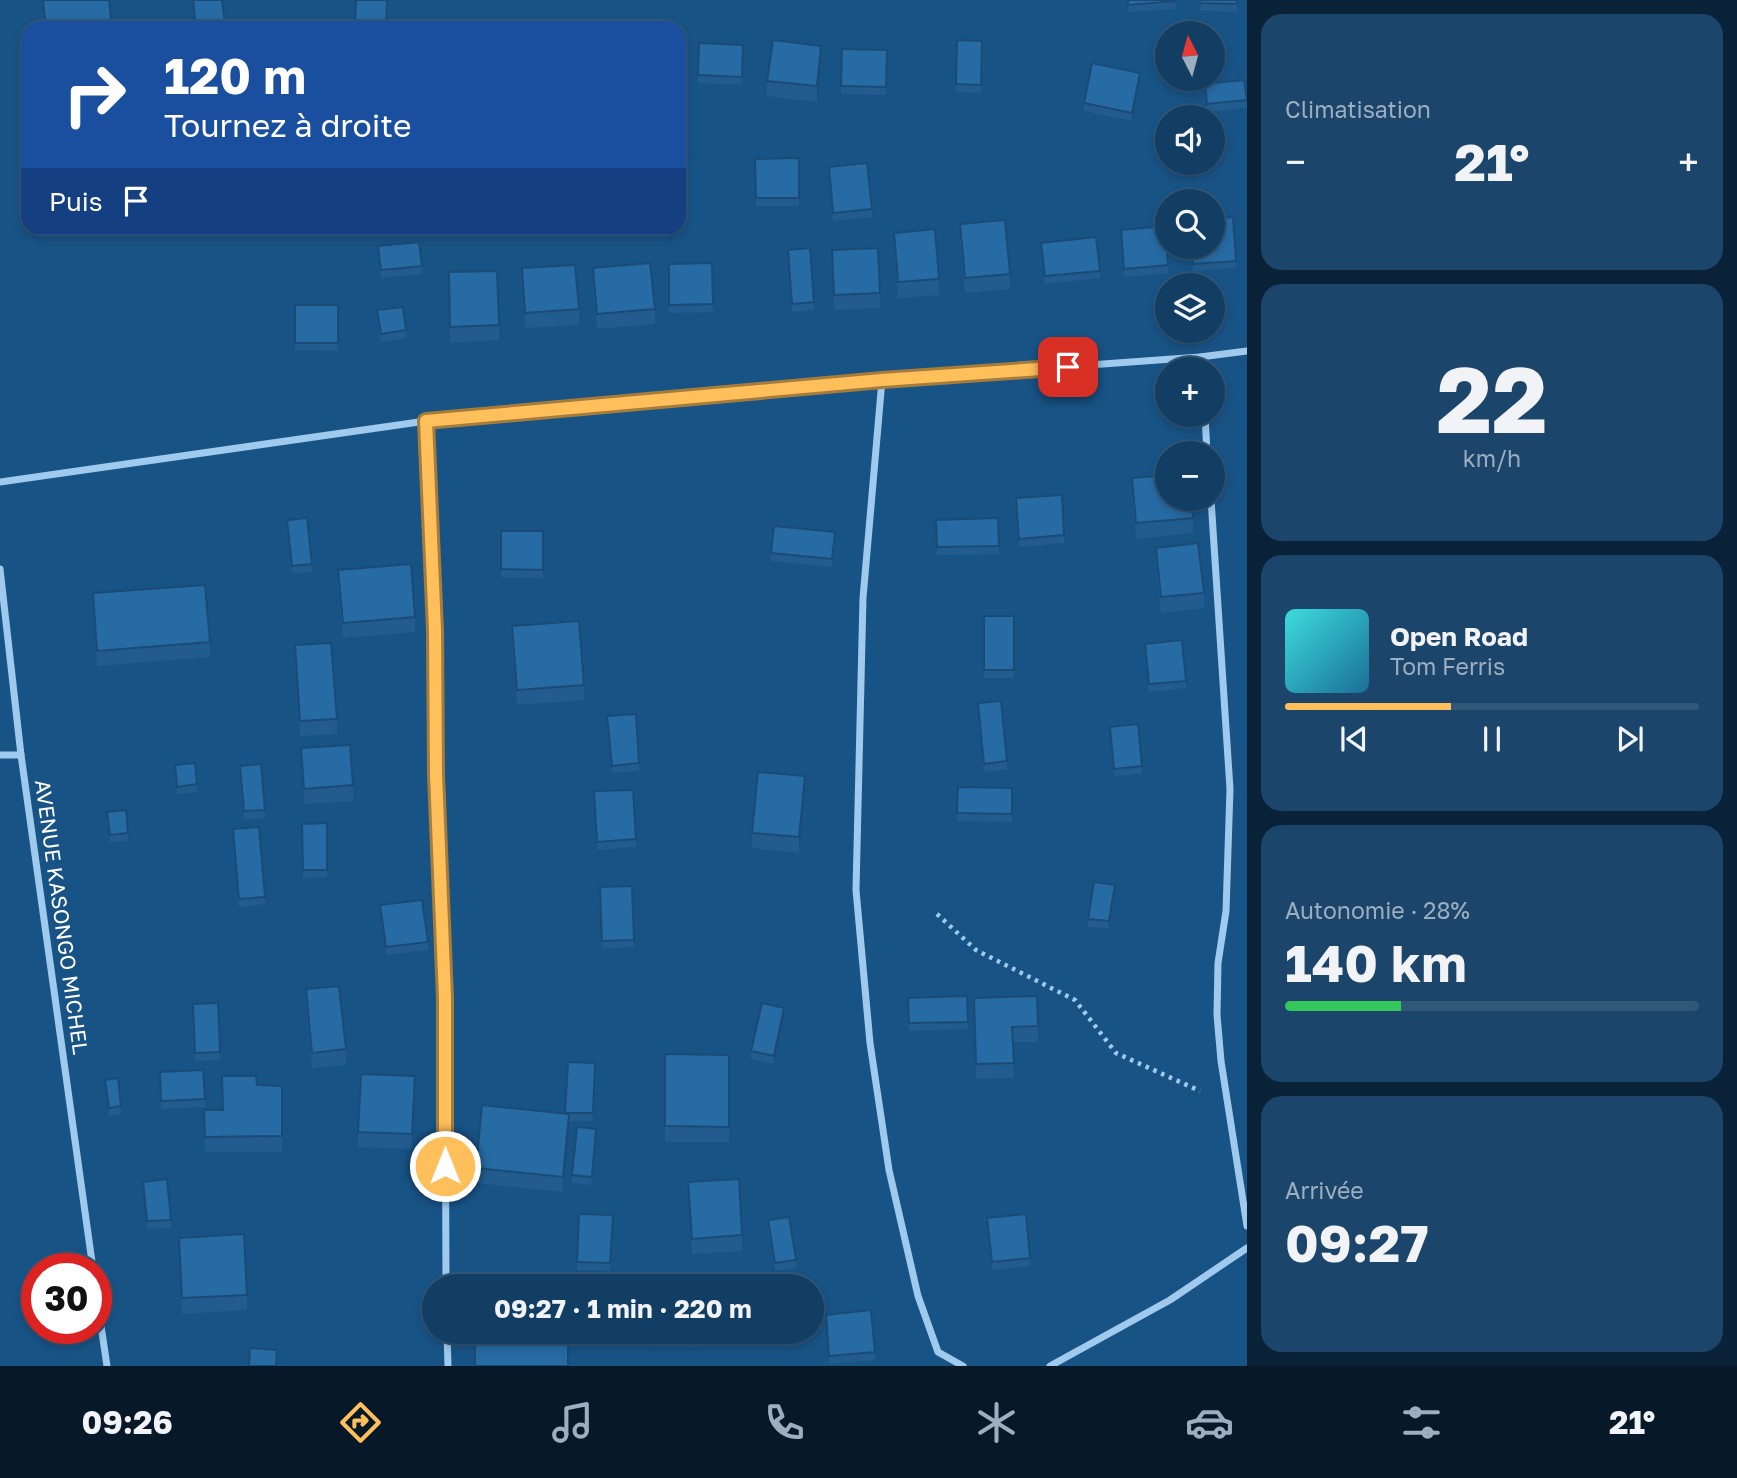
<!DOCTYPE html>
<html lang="fr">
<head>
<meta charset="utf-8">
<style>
  body { margin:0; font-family:"Golos Text",sans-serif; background:#1b456a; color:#f1f3f6; height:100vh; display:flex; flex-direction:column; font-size:26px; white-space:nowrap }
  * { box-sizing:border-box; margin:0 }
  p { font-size:23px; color:#9caebf }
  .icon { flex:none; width:38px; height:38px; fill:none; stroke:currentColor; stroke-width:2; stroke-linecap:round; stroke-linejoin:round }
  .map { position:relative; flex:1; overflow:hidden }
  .panel { display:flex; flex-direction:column; gap:14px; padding:14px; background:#0a2237; width:490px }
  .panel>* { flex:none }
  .hud { position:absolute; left:21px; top:21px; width:665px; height:214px; border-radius:21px; box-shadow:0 4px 10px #0003,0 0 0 2px #315778; background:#1a4fa0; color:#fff; overflow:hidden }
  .needle { width:46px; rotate:354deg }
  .controls { position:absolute; left:1155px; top:21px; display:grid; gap:14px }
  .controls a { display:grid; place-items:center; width:70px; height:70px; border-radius:50%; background:#123e64; box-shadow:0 4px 10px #0003,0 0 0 2px #315778; font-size:35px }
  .speed { position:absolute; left:21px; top:1253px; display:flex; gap:14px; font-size:35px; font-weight:700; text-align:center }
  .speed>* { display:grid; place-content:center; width:91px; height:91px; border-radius:50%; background:#123e64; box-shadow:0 4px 10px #0003,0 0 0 2px #315778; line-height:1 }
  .speed .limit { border:10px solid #d22; background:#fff; color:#111 }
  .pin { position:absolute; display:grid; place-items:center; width:60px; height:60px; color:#fff; margin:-30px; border-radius:14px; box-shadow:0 4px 10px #0006 }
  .me { position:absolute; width:77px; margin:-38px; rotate:0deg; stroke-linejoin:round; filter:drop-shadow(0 0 5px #0008) }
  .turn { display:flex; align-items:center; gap:24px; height:147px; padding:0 28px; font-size:32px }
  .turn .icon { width:91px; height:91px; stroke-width:2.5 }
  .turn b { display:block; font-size:49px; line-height:60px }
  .then { display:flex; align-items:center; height:66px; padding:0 28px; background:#0003; gap:14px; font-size:26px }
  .big { font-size:52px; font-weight:700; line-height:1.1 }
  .panel .widget { flex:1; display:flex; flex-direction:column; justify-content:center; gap:10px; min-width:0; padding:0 24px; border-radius:21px; background:#1b456a }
  .panel .dial { align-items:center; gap:0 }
  .dial b { font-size:91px; line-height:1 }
  .song { display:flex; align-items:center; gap:21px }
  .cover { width:84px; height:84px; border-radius:10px; background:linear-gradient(135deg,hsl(180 70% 55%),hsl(200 70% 35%)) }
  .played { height:7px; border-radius:4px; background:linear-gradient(90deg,#ffbf5b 40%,#315778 40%) }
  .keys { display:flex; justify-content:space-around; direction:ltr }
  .heat { display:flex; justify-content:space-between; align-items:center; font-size:38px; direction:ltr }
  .charge { height:10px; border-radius:5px; background:linear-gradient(90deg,#34c759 28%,#315778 0) }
  .trip { position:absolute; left:422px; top:1274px; width:402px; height:70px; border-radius:35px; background:#123e64; box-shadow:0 4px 10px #0003,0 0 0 2px #315778; font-weight:700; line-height:70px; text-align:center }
  .menu { display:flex; height:112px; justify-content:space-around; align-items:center; background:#071928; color:#9caebf }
  .menu .icon { width:49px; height:49px }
  .menu .active { color:#ffbf5b }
  .menu b { font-size:32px; color:#f1f3f6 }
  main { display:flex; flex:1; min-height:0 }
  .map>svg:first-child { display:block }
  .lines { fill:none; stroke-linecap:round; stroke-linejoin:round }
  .path { stroke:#9fcaed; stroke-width:4.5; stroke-dasharray:3.5 5; stroke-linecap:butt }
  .minor { stroke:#9fcaed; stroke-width:7 }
  .wall { fill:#225c8e }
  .shaded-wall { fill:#1b4b74 }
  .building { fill:#276ba5; stroke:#1b4b74; stroke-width:2 }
  .route-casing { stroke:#a67c3b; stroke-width:18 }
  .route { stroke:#ffbf5b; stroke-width:12 }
  .labels { text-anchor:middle; stroke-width:7; stroke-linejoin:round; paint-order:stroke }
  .street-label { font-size:21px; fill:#fff; stroke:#185386 }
</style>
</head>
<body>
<main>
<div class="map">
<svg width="1247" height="1366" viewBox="0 0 1247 1366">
  <rect width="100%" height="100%" fill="#185386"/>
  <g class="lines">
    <polyline class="path" points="937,914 976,950 1075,1000 1116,1053 1200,1091"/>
    <g class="minor">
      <polyline points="1200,357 1201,369"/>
      <polyline points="882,380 863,598 856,890 870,1043 889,1170 918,1296 938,1352 963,1366"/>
      <polyline points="1205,415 1207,453"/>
      <polyline points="426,421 435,630 436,774 445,998 446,1286"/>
      <polyline points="0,482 426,421 882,380 1200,357 1247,351"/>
      <polyline points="1211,499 1230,789 1226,911 1218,963 1217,1015 1221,1061 1247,1226"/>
      <polyline points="0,569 21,755 93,1269"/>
      <polyline points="0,755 21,755"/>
      <polyline points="96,1292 107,1366"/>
      <polyline points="447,1332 448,1366"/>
      <polyline points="1050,1366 1170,1300 1247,1248"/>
    </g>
  </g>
  <g class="wall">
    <polygon points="42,0 109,0 112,28 44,28"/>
    <polygon points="192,0 222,0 225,28 195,28"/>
    <polygon points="1127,0 1175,0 1176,9 1128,12"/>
    <polygon points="1200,0 1237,0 1237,12 1200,11"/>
    <polygon points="957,40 982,41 981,93 956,92"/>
    <rect x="679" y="42" width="7" height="35"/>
    <polygon points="699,43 743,45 742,85 698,83"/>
    <polygon points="842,49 887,50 886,95 841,94"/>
    <polygon points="821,62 817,102 767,96 767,81"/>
    <polygon points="1140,81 1132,121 1084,111 1084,103"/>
    <polygon points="1205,84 1247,100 1247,108 1207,112"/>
    <polygon points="799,158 799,206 756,206 755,159"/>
    <polygon points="829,167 872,209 872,217 833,221"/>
    <polygon points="960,224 1010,274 1010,289 965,293 960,240"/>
    <polygon points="1121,230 1168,265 1168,273 1124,277"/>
    <polygon points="894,233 939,279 939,295 898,298 894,248"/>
    <polygon points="1041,243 1100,271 1100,278 1045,284"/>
    <polygon points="378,246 422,266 422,274 381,278"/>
    <polygon points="1192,247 1236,261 1236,268 1193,271"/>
    <polygon points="832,250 880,293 880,308 834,310"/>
    <polygon points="788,258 814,302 814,310 792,312"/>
    <polygon points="712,263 713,312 669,313 669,264"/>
    <polygon points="522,268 579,309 579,325 525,328"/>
    <polygon points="593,268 655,309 655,324 597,329 593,283"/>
    <polygon points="449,272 499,325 499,340 450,343"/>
    <polygon points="295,305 338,305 338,351 295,350"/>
    <polygon points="377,310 406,330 406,338 381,342 377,318"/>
    <polygon points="1132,478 1193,518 1193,533 1136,539 1132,493"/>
    <polygon points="1016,498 1064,535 1064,543 1019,547"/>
    <polygon points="998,518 999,554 937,555 936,520"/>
    <polygon points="287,520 312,564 312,572 292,574"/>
    <polygon points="501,531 543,531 543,578 501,577"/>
    <polygon points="835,540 832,567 771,561 771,553"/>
    <polygon points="1156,548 1204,593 1204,608 1161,613 1156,563"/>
    <polygon points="338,570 415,617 415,632 343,638 338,586"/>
    <polygon points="93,593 210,642 210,657 97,666 93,609"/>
    <rect x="984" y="616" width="30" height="62"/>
    <polygon points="512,626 584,685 584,700 517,705 512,641"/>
    <polygon points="1145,644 1186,681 1186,688 1149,692"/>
    <polygon points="295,645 337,719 337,734 300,736"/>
    <polygon points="978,703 1007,761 1007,769 984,772"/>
    <polygon points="607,716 639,763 639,771 612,773"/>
    <polygon points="1110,727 1142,766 1142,774 1114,776"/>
    <polygon points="301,748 353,785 353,801 304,804"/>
    <polygon points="175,765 197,784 197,792 177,794"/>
    <polygon points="240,766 265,810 265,818 244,819"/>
    <polygon points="958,787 1012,788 1012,822 957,821"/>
    <polygon points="594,791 636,839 636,847 597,850"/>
    <polygon points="805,791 799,853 752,848 752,833"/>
    <polygon points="107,812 128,833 128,841 110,842"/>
    <polygon points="327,823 327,877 303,878 302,824"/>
    <polygon points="233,829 265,897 265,904 239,907"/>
    <polygon points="632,886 634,947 602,949 600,887"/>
    <polygon points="1115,893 1109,929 1088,927 1088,919"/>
    <polygon points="380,905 428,942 428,950 386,955"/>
    <polygon points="306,989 346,1049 346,1065 312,1068 306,1005"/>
    <polygon points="908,998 968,1022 968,1029 909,1031"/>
    <polygon points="974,998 1038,1026 1038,1042 1013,1042 1014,1078 976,1079"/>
    <polygon points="218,1003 220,1060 195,1061 193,1004"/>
    <polygon points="784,1016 774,1064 751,1059 751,1051"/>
    <polygon points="665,1054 729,1055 729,1142 665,1142"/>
    <polygon points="595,1063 593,1121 569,1121 563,1192 476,1183 476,1168 565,1114"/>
    <polygon points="160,1072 205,1099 205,1107 161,1109"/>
    <polygon points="105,1080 121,1106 121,1114 109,1116"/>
    <polygon points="257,1085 282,1086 282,1152 205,1152 204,1110 223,1110"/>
    <polygon points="415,1091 412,1149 358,1147 358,1132"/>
    <polygon points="596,1137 592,1185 572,1183 572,1175"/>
    <polygon points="143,1182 171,1220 171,1228 147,1229"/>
    <polygon points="688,1182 742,1235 742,1251 692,1254"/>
    <polygon points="579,1214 613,1223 610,1271 577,1270"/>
    <polygon points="987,1218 1030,1258 1030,1266 992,1270"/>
    <polygon points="768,1220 796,1260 796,1268 775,1271 768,1228"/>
    <polygon points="179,1238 247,1295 247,1310 182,1314"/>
    <polygon points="826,1315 875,1352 875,1360 829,1364"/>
    <polygon points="521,1332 558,1332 558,1338 521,1337"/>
    <polygon points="632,1332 698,1332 697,1347 632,1346"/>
    <polygon points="718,1332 743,1332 718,1334"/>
  </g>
  <g class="shaded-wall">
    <polygon points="821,46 821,62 817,102 817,86"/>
    <polygon points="1140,73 1140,81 1132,121 1132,113"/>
    <polygon points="688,157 688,165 680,198 680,190"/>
    <polygon points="805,776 805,791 799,853 799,837"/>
    <polygon points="1115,885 1115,893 1109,929 1109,921"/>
    <polygon points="784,1008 784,1016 774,1064 774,1056"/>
    <polygon points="415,1076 415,1091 412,1149 412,1134"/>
    <polygon points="569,1114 569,1129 563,1192 563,1177"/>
  </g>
  <g class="building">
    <polygon points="43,0 109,0 112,28 46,28"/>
    <polygon points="193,0 222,0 225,23 196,26"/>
    <polygon points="356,0 387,0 386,28 355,27"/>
    <polygon points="1128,0 1175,0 1176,1 1128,5"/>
    <polygon points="1200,0 1237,0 1237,4 1200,3"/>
    <polygon points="442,24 498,27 498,28 442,28"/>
    <polygon points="773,40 821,46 817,86 767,81"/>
    <polygon points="957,40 982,41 981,85 956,84"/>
    <polygon points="679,42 686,42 686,69 679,70"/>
    <polygon points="699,43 743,45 742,77 698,75"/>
    <polygon points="842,49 887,50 886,87 841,86"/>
    <polygon points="1092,63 1140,73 1132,113 1084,103"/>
    <polygon points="1244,80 1247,100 1207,104 1205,84"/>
    <polygon points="679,155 688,157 680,190 679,190"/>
    <polygon points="799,158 799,198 756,198 755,159"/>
    <polygon points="867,163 872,209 833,213 829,167"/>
    <polygon points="1233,217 1236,261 1193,264 1192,247 1213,247 1213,219"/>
    <polygon points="1005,220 1010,274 965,278 960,224"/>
    <polygon points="1165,226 1168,265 1124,269 1121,230"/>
    <polygon points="935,229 939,279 898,282 894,233"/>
    <polygon points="1096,237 1100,271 1045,276 1041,243"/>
    <polygon points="419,242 422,266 381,270 378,246"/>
    <polygon points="810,248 814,302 792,304 788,250"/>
    <polygon points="878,248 880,293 834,295 832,250"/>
    <polygon points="650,263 655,309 597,314 593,268"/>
    <polygon points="712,263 713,304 669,305 669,264"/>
    <polygon points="575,265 579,309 525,313 522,268"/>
    <polygon points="497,271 499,325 450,327 449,272"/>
    <rect x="295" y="305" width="43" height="38"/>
    <polygon points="403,307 406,330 381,334 377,310"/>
    <polygon points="1167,475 1167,499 1191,499 1193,518 1136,523 1132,478"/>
    <polygon points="1062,495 1064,535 1019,539 1016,498"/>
    <polygon points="307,518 312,564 292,566 287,520"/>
    <polygon points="998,518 999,546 937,547 936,520"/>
    <polygon points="774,526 835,532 832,559 771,553"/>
    <polygon points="501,531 543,531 543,570 501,569"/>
    <polygon points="1198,543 1204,593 1161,597 1156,548"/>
    <polygon points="411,564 415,617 343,623 338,570"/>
    <polygon points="205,585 210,642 97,651 93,593"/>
    <rect x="984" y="616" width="30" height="54"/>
    <polygon points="579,621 584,685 517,690 512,626"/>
    <polygon points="1182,640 1186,681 1149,684 1145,644"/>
    <polygon points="331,643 337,719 300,721 295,645"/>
    <polygon points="1001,701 1007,761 984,764 978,703"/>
    <polygon points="636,714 639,763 612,766 607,716"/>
    <polygon points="1138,724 1142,766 1114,769 1110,727"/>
    <polygon points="350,745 353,785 304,789 301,748"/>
    <polygon points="195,763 197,784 177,787 175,765"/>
    <polygon points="261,764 265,810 244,811 240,766"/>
    <polygon points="758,772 805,776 799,837 752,833"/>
    <polygon points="958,787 1012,788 1012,814 957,813"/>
    <polygon points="633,790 636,839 597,842 594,791"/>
    <polygon points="126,810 128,833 110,835 107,812"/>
    <polygon points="327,823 327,870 303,870 302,824"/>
    <polygon points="259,827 265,897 239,899 233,829"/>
    <polygon points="1094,882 1115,885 1109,921 1088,919"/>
    <polygon points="632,886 634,940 602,941 600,887"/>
    <polygon points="422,900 428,942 386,947 380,905"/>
    <polygon points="339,986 346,1049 312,1053 306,989"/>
    <polygon points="967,996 968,1022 909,1023 908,998"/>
    <polygon points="1037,996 1038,1026 1012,1027 1014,1063 976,1064 974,998"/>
    <polygon points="218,1003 220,1052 195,1053 193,1004"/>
    <polygon points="762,1003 784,1008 774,1056 751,1051"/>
    <polygon points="665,1054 729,1055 729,1127 665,1126"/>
    <polygon points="568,1062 595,1063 593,1113 565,1113"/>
    <polygon points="203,1070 205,1099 161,1101 160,1072"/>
    <polygon points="361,1074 415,1076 412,1134 358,1132"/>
    <polygon points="222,1076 256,1076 257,1085 282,1086 282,1136 205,1137 204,1110 223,1110"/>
    <polygon points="118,1078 121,1106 109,1108 105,1080"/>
    <polygon points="482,1105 569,1114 563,1177 476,1168"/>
    <polygon points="577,1127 596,1129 592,1177 572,1175"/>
    <polygon points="167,1179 171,1220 147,1221 143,1182"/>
    <polygon points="739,1179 742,1235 692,1239 688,1182"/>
    <polygon points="579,1214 613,1215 610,1263 577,1262"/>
    <polygon points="1026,1214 1030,1258 992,1262 987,1218"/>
    <polygon points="789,1217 796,1260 775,1263 768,1220"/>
    <polygon points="244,1234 247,1295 182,1298 179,1238"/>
    <polygon points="633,1274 698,1275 698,1286 632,1286"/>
    <polygon points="871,1310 875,1352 829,1356 826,1315"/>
    <rect x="475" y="1345" width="93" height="21"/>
    <polygon points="250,1348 277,1350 276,1366 249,1366"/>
  </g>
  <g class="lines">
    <defs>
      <polyline id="route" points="445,1166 445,998 436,774 435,630 426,421 882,380 1068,367"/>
    </defs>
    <use href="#route" class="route-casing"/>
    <use href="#route" class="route"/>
  </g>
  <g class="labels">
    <g class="street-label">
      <text transform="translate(61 917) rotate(82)" y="7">AVENUE KASONGO MICHEL</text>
    </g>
  </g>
</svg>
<div class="controls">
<a><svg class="needle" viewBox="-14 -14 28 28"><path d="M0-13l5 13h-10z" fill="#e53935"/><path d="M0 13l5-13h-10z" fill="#9caebf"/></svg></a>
<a><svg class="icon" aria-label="sound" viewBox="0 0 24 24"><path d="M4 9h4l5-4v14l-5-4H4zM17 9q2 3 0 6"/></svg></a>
<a><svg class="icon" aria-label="search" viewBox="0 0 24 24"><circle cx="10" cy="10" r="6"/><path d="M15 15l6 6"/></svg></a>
<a><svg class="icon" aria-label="layers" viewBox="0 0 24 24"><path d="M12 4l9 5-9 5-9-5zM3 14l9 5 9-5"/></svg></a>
<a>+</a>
<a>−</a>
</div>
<div class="speed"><div class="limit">30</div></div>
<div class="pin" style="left:1068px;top:367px;background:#d93025"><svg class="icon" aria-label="arrive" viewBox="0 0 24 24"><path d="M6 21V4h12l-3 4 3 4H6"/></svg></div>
<svg class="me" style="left:445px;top:1166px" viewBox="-20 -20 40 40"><circle r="17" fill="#ffbf5b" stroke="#fff" stroke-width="3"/><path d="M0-11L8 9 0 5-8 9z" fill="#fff"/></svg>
<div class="trip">09:27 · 1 min · 220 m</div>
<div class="hud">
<div class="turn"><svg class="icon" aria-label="right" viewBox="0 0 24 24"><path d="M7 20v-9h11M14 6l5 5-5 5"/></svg><div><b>120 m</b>Tournez à droite</div></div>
<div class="then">Puis<svg class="icon" aria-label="arrive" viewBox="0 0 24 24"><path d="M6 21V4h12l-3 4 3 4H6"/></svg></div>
</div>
</div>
<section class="panel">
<div class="widget"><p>Climatisation</p>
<div class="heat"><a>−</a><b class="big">21°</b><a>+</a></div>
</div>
<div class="widget dial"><b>22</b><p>km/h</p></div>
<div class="widget">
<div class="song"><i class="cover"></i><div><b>Open Road</b><p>Tom Ferris</p></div></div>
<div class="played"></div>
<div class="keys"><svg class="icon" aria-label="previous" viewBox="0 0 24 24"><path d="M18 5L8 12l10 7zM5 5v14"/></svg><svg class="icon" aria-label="pause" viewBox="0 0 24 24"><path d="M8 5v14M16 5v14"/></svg><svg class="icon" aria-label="next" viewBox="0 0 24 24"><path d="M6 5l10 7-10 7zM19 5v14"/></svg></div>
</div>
<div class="widget"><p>Autonomie · 28%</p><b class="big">140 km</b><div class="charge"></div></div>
<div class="widget"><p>Arrivée</p><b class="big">09:27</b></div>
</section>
</main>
<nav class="menu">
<b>09:26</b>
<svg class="icon active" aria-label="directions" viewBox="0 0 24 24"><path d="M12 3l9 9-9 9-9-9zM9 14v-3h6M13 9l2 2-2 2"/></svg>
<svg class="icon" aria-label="music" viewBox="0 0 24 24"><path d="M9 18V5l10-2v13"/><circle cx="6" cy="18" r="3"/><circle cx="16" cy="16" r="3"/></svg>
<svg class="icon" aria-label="phone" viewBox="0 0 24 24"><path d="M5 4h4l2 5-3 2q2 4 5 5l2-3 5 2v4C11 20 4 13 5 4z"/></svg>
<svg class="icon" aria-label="climate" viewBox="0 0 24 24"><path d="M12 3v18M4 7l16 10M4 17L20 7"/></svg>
<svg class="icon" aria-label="car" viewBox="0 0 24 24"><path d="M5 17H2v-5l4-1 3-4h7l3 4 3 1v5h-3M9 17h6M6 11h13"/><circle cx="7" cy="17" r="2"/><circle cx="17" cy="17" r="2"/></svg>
<svg class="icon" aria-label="filters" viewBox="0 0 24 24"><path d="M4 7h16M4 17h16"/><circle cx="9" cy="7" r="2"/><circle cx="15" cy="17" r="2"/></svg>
<b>21°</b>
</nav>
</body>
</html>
